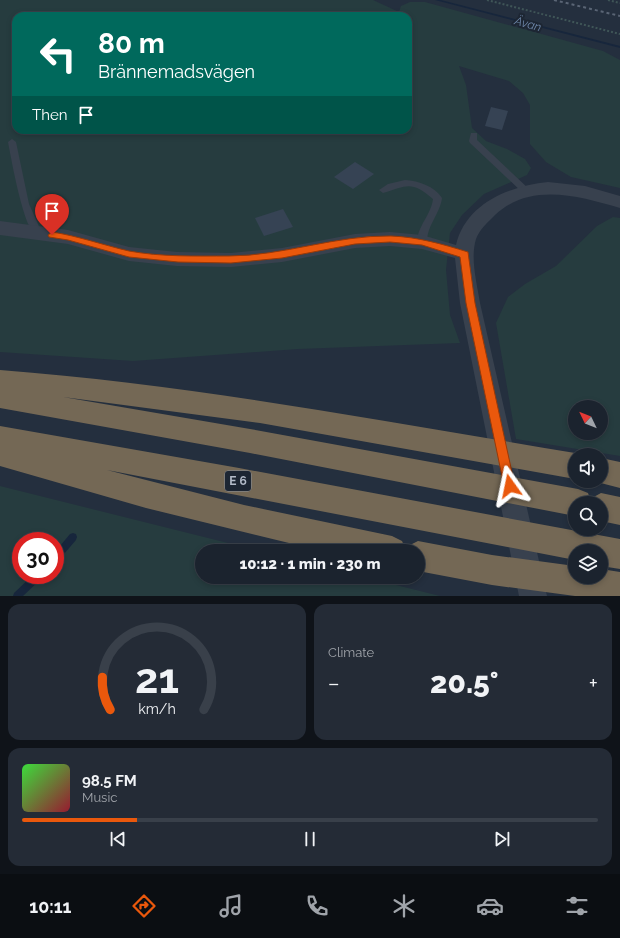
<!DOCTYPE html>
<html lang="en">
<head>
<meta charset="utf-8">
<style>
  body { margin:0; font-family:Raleway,sans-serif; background:#242b36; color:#f1f3f6; height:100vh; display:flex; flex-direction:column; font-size:15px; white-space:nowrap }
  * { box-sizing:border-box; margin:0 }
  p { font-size:13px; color:#a0a4aa }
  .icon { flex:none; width:22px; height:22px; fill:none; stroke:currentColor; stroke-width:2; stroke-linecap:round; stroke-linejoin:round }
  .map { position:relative; height:596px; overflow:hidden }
  .side { display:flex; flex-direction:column; gap:8px; padding:8px; background:#0f1319; flex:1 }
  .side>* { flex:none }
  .hud { position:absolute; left:12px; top:12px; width:400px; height:122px; border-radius:12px; box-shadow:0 2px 6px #0003,0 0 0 1px #39404a; background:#00695c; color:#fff; overflow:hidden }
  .needle { width:26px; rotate:313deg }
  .fabs { position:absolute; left:568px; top:400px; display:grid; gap:8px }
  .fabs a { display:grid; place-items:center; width:40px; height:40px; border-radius:50%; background:#1b232e; box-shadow:0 2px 6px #0003,0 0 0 1px #39404a; font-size:20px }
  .speed { position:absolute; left:12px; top:532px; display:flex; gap:8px; font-size:20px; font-weight:700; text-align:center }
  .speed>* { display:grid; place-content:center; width:52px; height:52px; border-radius:50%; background:#1b232e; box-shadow:0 2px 6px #0003,0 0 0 1px #39404a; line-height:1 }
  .speed .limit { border:6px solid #d22; background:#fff; color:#111 }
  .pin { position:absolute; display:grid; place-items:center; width:34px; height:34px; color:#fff; margin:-41px -17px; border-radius:50% 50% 50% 0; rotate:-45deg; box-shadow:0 0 4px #0007 }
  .pin .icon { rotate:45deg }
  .me { position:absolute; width:44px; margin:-22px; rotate:348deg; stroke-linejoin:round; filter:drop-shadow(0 0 3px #0008) }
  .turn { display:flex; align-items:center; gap:14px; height:84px; padding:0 20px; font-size:18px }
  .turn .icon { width:52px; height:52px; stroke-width:2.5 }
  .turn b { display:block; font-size:28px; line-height:34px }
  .then { display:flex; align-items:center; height:38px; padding:0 20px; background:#0003; gap:8px; font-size:15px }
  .big { font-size:30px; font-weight:800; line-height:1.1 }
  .side .widget { flex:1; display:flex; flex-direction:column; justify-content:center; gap:6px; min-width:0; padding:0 14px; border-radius:12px; background:#242b36 }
  .side .dial { align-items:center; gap:0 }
  .dial svg { height:104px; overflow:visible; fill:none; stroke:#39404a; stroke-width:7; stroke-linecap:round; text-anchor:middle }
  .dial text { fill:#f1f3f6; stroke:none }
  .song { display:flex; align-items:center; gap:12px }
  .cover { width:48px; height:48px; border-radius:6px; background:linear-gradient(135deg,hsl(120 70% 55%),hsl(350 70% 35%)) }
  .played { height:4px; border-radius:2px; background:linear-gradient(90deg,#ea580c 20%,#39404a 20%) }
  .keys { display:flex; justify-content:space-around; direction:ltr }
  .heat { display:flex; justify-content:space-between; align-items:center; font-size:22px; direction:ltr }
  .side .tiles { flex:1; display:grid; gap:8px; grid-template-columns:1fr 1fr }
  .widget:last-child { grid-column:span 2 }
  .trip { position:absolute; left:195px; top:544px; width:230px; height:40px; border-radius:20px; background:#1b232e; box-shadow:0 2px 6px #0003,0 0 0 1px #39404a; font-weight:800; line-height:40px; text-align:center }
  .menu { display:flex; height:64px; justify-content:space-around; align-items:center; background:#0b0e12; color:#a0a4aa }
  .menu .icon { width:28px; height:28px }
  .menu .on { color:#ea580c }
  .menu b { font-size:18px; color:#f1f3f6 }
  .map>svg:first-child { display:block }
  .green { fill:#263c3f; fill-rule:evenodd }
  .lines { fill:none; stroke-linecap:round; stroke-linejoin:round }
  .stream { fill:#17263c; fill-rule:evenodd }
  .building { fill:#364354 }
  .path { stroke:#3f5557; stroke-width:2; stroke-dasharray:2 2; stroke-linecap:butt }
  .lane { fill:#38414e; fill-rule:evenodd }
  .street { fill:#38414e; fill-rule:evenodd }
  .highway { fill:#746855; fill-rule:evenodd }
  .rail { stroke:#5a6575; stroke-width:2; stroke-dasharray:3 3; stroke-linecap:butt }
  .route { fill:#ea580c; stroke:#983908 }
  .labels { text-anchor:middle; stroke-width:4; stroke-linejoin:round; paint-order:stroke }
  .far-water-label { font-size:12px; font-style:italic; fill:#6d86a8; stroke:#1d2633 }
  .shield { fill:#1d2633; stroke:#878f9c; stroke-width:1 }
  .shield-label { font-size:12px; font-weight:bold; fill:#b4bcc9 }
</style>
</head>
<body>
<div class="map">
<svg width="620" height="596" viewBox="0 0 620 596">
  <rect width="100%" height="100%" fill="#242f3e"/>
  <g class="green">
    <path d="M0,0H373L399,12L401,6L410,2H425L603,51L620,60V188L571,177L546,162L530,144V105L523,93L509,81L459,66L466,85L472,128L486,141L507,149L525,159L531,168L527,175L484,194L462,215L450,233L446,270L450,315L460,343L298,349L133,361L0,352ZM16,16H408V130H16Z"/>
    <path d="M613,217L620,218V456L516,439L496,323L508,297L525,284L556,266L597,226ZM575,407H601V433H575Z"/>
    <path d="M0,486L260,551H202V577H364L440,596H0ZM21,541H55V575H21Z"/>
  </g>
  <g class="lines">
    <g class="stream">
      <polygon points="435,0 441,0 620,46 620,48"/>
      <polygon points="73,533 76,534 77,537 76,540 58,561 55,562 55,552 70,534"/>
      <polygon points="33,575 43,575 42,578 23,596 13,596 14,593"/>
    </g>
  </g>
  <g class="building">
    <polygon points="491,107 508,111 502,130 485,126"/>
    <polygon points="355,162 374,174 353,189 334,177"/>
    <polygon points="283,209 293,227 264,236 255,218"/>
  </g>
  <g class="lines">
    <g class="path">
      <polyline points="487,0 620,34"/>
      <polyline points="608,0 620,3"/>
    </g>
    <g class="lane">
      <polygon points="471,133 477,133 477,140 529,189 530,191 529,193 523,193 470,143 469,141"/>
      <path d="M12,139L16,142L29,204L42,233L37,236C24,232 11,157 8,142Z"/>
      <path d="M405,180C419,181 434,186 442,198C440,214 427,225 427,242L422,245L417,242C418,225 431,215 433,199C411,180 407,186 383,193L379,190L388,184Z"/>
    </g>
    <path class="street" d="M548,182L585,186L620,196V208C579,196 530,182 495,215C488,222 479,230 476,239C470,259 477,283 480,303L547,596H519L460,303L455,258L422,249L390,246L355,248L282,262L231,267L177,266L129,261L68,244L0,235V221L68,230L129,247L177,252L231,253L282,248L355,234L390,232L422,235L456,245C466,203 510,186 548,182Z"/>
    <g class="highway">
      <path d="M0,370C193,385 384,421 575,453L580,455H575V479L260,423L63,397L250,429L578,489L588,493L590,499L601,493L620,497V525L601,521V503H575V516L250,453L0,408Z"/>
      <polygon points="0,426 239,468 620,539 620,569 601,566 601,551 575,551 575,560 107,470 244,505 392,536 402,541 406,550 408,546 418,541 492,555 575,566 575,577 601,577 601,569 620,572 620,596 575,596 492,585 418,571 418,551 322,551 146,508 0,466"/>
      <polygon points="601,458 620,462 620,488 593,481 601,481"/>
    </g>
    <polyline class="rail" points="554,0 620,16"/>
  </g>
  <path class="route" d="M52,232C78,236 103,245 129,251C161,257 196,256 229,256C283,256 336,235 391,236C418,237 442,244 468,252L475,303L515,486L514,490L510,492L506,490L504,486L466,303L460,257L422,245L390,242L355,244L282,258L231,263L178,262L129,257L68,240L49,237L48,235Z"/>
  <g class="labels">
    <g class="far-water-label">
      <text transform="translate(528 24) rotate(15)" y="4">Ävan</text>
    </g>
    <rect class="shield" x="225" y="471" width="26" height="20" rx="3"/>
    <g class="shield-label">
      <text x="238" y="485">E 6</text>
    </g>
  </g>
</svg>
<div class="fabs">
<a><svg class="needle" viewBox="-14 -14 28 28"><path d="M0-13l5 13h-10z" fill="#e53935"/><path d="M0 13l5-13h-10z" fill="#a0a4aa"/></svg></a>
<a><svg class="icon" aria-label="sound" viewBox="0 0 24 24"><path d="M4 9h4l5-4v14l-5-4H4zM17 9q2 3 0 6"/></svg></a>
<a><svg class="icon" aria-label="search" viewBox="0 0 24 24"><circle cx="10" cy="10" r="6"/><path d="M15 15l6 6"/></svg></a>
<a><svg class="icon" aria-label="layers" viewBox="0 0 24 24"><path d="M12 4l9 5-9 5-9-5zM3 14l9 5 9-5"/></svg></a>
</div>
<div class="speed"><div class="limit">30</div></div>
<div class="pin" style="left:52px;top:235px;background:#d93025"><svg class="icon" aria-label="arrive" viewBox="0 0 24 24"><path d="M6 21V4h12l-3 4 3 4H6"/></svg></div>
<svg class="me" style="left:510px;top:486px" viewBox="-20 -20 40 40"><path d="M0-17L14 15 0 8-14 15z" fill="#ea580c" stroke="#fff" stroke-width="4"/></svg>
<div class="trip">10:12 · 1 min · 230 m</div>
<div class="hud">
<div class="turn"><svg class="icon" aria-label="left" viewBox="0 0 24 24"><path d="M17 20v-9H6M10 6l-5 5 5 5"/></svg><div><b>80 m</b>Brännemadsvägen</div></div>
<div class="then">Then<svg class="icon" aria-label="arrive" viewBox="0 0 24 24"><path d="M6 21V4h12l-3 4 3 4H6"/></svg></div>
</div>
</div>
<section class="side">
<div class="tiles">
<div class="widget dial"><svg viewBox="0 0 100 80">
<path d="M14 69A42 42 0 1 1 86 69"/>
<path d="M14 69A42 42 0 0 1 8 44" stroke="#ea580c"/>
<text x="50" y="56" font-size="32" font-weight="700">21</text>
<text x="50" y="72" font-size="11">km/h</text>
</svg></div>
<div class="widget"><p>Climate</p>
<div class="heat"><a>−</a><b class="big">20.5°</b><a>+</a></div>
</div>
<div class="widget">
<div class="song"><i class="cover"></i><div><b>98.5 FM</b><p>Music</p></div></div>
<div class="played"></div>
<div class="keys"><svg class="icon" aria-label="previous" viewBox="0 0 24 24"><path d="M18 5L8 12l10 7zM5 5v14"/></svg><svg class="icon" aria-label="pause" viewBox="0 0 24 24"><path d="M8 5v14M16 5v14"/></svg><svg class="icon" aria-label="next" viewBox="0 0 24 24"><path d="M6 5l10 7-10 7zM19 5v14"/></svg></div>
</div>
</div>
</section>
<nav class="menu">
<b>10:11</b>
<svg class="icon on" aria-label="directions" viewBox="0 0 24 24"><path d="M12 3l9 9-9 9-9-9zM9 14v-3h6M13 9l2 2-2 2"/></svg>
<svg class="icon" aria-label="music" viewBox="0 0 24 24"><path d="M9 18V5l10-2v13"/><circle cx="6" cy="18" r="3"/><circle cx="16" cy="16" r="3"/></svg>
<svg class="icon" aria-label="phone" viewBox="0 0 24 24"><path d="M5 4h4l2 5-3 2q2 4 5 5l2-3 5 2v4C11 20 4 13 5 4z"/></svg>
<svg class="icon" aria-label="climate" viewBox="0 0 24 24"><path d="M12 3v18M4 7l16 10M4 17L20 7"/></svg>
<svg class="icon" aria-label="car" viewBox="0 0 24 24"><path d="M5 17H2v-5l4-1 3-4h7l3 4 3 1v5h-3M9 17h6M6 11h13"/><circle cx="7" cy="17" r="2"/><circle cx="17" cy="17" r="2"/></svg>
<svg class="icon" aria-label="filters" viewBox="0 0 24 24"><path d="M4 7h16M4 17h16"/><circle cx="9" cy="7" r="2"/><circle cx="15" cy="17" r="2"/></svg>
</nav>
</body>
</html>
